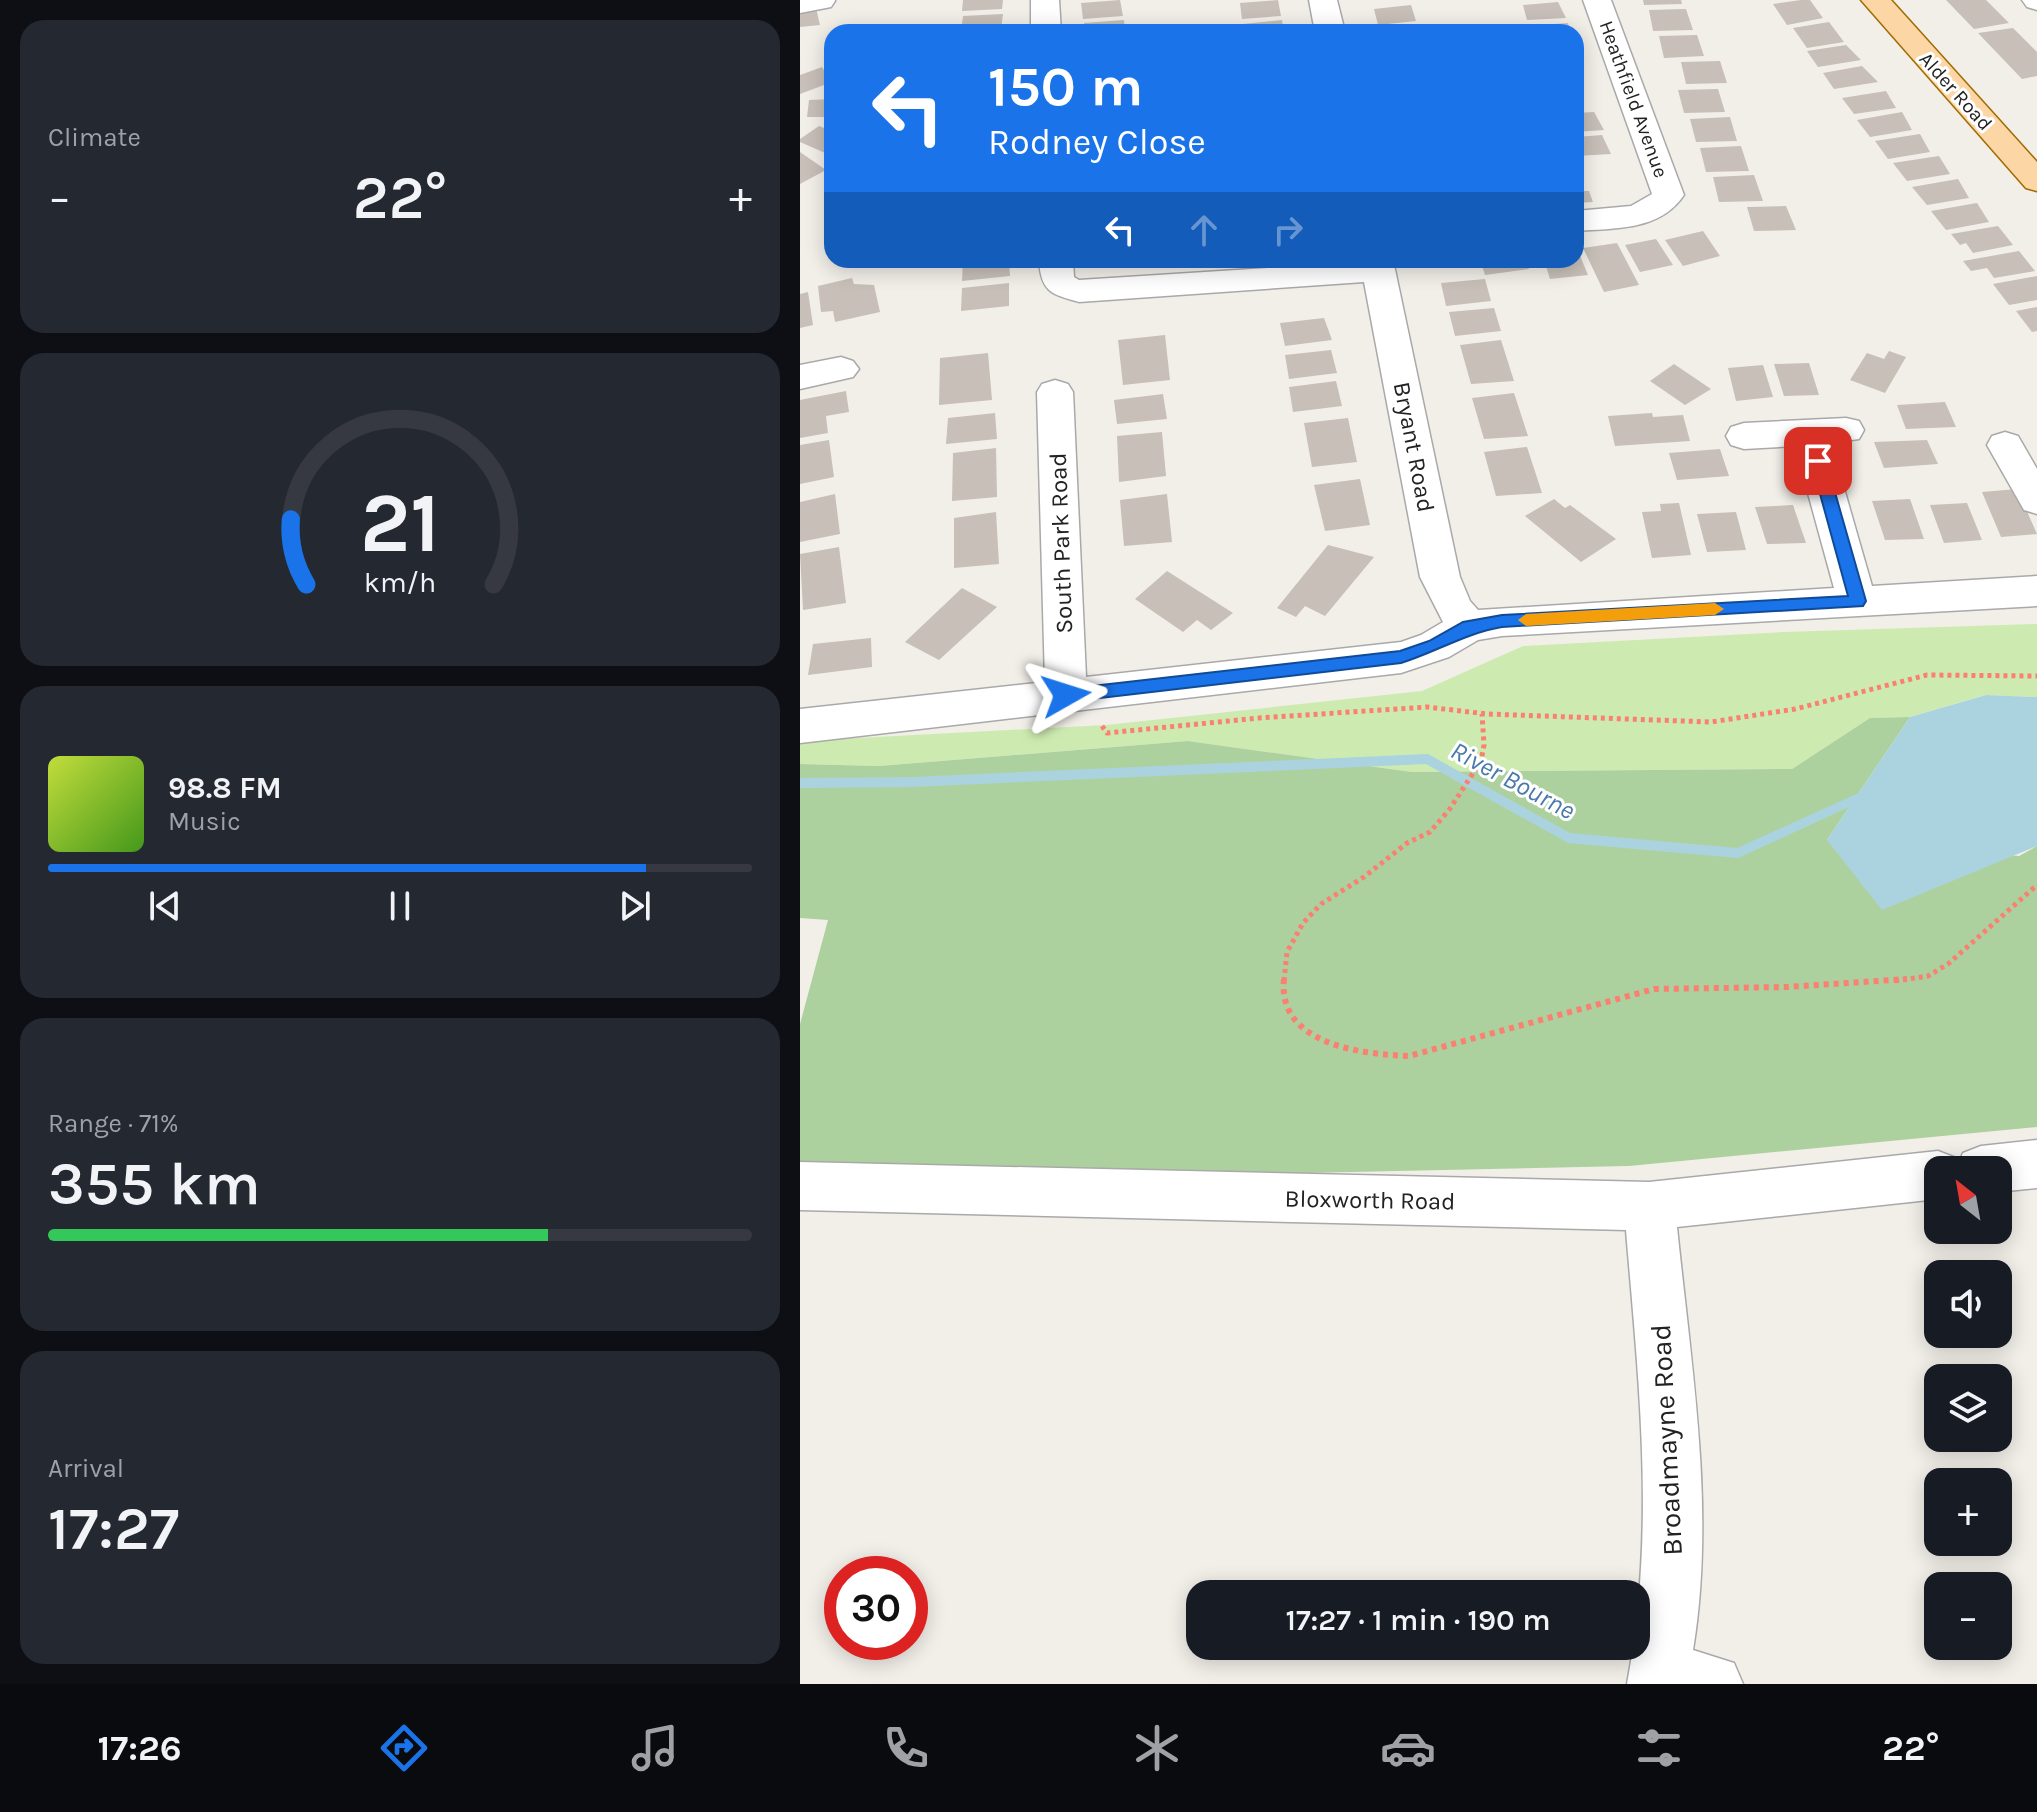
<!DOCTYPE html>
<html lang="en">
<head>
<meta charset="utf-8">
<style>
  body { margin:0; font-family:Karla,sans-serif; background:#242831; color:#f1f3f6; height:100vh; display:flex; flex-direction:column; font-size:30px; white-space:nowrap }
  * { box-sizing:border-box; margin:0 }
  p { font-size:26px; color:#9ea1a6 }
  .icon { flex:none; width:44px; height:44px; fill:none; stroke:currentColor; stroke-width:2; stroke-linecap:round; stroke-linejoin:round }
  .map { position:relative; flex:1; overflow:hidden }
  .panel { display:flex; flex-direction:column; gap:20px; padding:20px; background:#0d0f14; width:800px }
  .panel>* { flex:none }
  .guide { position:absolute; left:24px; top:24px; width:760px; height:244px; border-radius:24px; box-shadow:0 4px 20px #0003; background:#1a73e8; color:#fff; overflow:hidden }
  .needle { width:52px; rotate:329deg }
  .buttons { position:absolute; left:1124px; top:1156px; display:grid; gap:16px }
  .buttons a { display:grid; place-items:center; width:88px; height:88px; border-radius:16px; background:#171b24; box-shadow:0 4px 20px #0003; font-size:40px }
  .speed { position:absolute; left:24px; top:1556px; display:flex; gap:16px; font-size:40px; font-weight:700; text-align:center }
  .speed>* { display:grid; place-content:center; width:104px; height:104px; border-radius:50%; background:#171b24; box-shadow:0 4px 20px #0003; line-height:1 }
  .speed .limit { border:12px solid #d22; background:#fff; color:#111 }
  .pin { position:absolute; display:grid; place-items:center; width:68px; height:68px; color:#fff; margin:-34px; border-radius:16px; box-shadow:0 4px 12px #0006 }
  .me { position:absolute; width:88px; margin:-44px; rotate:84deg; stroke-linejoin:round; filter:drop-shadow(0 0 6px #0008) }
  .turn { display:flex; align-items:center; gap:28px; height:168px; padding:0 32px; font-size:36px }
  .turn .icon { width:104px; height:104px; stroke-width:2.5 }
  .turn b { display:block; font-size:56px; line-height:68px }
  .lanes { display:flex; align-items:center; height:76px; padding:0 32px; background:#0003; justify-content:center; gap:40px; direction:ltr }
  .lanes .off { opacity:.35 }
  .big { font-size:60px; font-weight:600; line-height:1.1 }
  .panel .card { flex:1; display:flex; flex-direction:column; justify-content:center; gap:12px; min-width:0; padding:0 28px; border-radius:24px; background:#242831 }
  .panel .dial { align-items:center; gap:0 }
  .dial svg { height:208px; overflow:visible; fill:none; stroke:#363941; stroke-width:7; stroke-linecap:round; text-anchor:middle }
  .dial text { fill:#f1f3f6; stroke:none }
  .song { display:flex; align-items:center; gap:24px }
  .cover { width:96px; height:96px; border-radius:12px; background:linear-gradient(135deg,hsl(70 70% 55%),hsl(100 70% 35%)) }
  .played { height:8px; border-radius:4px; background:linear-gradient(90deg,#1a73e8 85%,#363941 85%) }
  .keys { display:flex; justify-content:space-around; direction:ltr }
  .heat { display:flex; justify-content:space-between; align-items:center; font-size:44px; direction:ltr }
  .charge { height:12px; border-radius:6px; background:linear-gradient(90deg,#34c759 71%,#363941 0) }
  .trip { position:absolute; left:386px; top:1580px; width:464px; height:80px; border-radius:24px; background:#171b24; box-shadow:0 4px 20px #0003; font-weight:600; line-height:80px; text-align:center }
  .dock { display:flex; height:128px; justify-content:space-around; align-items:center; background:#090b0e; color:#9ea1a6 }
  .dock .icon { width:56px; height:56px }
  .dock .active { color:#1a73e8 }
  .dock b { font-size:36px; color:#f1f3f6 }
  main { display:flex; flex:1; min-height:0 }
  .map>svg:first-child { display:block }
  .grass { fill:#cdebb0 }
  .forest { fill:#add19e }
  .water { fill:#aad3df }
  .lines { fill:none; stroke-linecap:round; stroke-linejoin:round }
  .stream { fill:#aad3df; fill-rule:evenodd }
  .building { fill:#c7bfb8 }
  .minor-casing { stroke:#a9a9a9; stroke-width:3 }
  .major-casing { stroke:#a06b00; stroke-width:3 }
  .path-far1 { stroke:#fa8072; stroke-width:5; stroke-dasharray:4 4; stroke-linecap:butt }
  .path { stroke:#fa8072; stroke-width:6; stroke-dasharray:5 5; stroke-linecap:butt }
  .minor { fill:#fff; fill-rule:evenodd }
  .major { fill:#fcd6a4; fill-rule:evenodd }
  .route { fill:#1a73e8; stroke:#114b97; stroke-width:2 }
  .slow { fill:#f59e0b }
  .labels { text-anchor:middle; stroke-width:6; stroke-linejoin:round; paint-order:stroke }
  .far-street-label { font-size:20px; fill:#222; stroke:#fff }
  .street-label { font-size:24px; fill:#222; stroke:#fff }
  .water-label { font-size:26px; font-style:italic; fill:#4a7aab; stroke:#fff }
  .near-street-label { font-size:28px; fill:#222; stroke:#fff }
</style>
</head>
<body>
<main>
<section class="panel">
<div class="card"><p>Climate</p>
<div class="heat"><a>−</a><b class="big">22°</b><a>+</a></div>
</div>
<div class="card dial"><svg viewBox="0 0 100 80">
<path d="M14 69A42 42 0 1 1 86 69"/>
<path d="M14 69A42 42 0 0 1 8 44" stroke="#1a73e8"/>
<text x="50" y="56" font-size="32" font-weight="700">21</text>
<text x="50" y="72" font-size="11">km/h</text>
</svg></div>
<div class="card">
<div class="song"><i class="cover"></i><div><b>98.8 FM</b><p>Music</p></div></div>
<div class="played"></div>
<div class="keys"><svg class="icon" aria-label="previous" viewBox="0 0 24 24"><path d="M18 5L8 12l10 7zM5 5v14"/></svg><svg class="icon" aria-label="pause" viewBox="0 0 24 24"><path d="M8 5v14M16 5v14"/></svg><svg class="icon" aria-label="next" viewBox="0 0 24 24"><path d="M6 5l10 7-10 7zM19 5v14"/></svg></div>
</div>
<div class="card"><p>Range · 71%</p><b class="big">355 km</b><div class="charge"></div></div>
<div class="card"><p>Arrival</p><b class="big">17:27</b></div>
</section>
<div class="map">
<svg width="1237" height="1684" viewBox="0 0 1237 1684">
  <rect width="100%" height="100%" fill="#f2efe9"/>
  <polygon class="grass" points="1237,624 1237,697 1185,695 1110,717 1070,718 992,769 612,772 388,741 79,766 0,764 0,741 306,725 622,691 723,646 984,632"/>
  <polygon class="forest" points="1110,717 1027,840 1219,856 1237,846 1237,1127 829,1166 0,1184 0,1024 28,920 0,918 0,764 79,766 388,741 612,772 992,769 1070,718"/>
  <polygon class="water" points="1186,695 1237,697 1237,846 1082,910 1027,840 1110,717"/>
  <g class="lines">
    <polygon class="stream" points="628,754 770,833 937,848 1063,791 1071,791 1073,794 1071,797 938,858 768,843 626,764 112,787 0,788 0,778 112,777"/>
  </g>
  <g class="building">
    <polygon points="163,0 203,0 202,9 162,11"/>
    <polygon points="320,0 323,16 283,19 281,3"/>
    <polygon points="478,0 481,16 442,19 440,3"/>
    <polygon points="843,0 881,0 882,4 844,5"/>
    <polygon points="1001,0 1010,0 1023,18 987,25 973,4"/>
    <polygon points="1146,0 1186,0 1209,23 1174,29"/>
    <polygon points="758,2 766,18 727,20 723,5"/>
    <polygon points="15,4 20,25 0,27 0,6"/>
    <polygon points="611,5 616,21 578,25 574,9"/>
    <polygon points="886,9 893,30 853,31 849,10"/>
    <polygon points="203,14 201,30 161,32 163,16"/>
    <polygon points="324,20 325,32 285,32 284,23"/>
    <polygon points="482,20 484,32 444,32 443,24"/>
    <polygon points="1029,22 1044,42 1007,48 993,28"/>
    <polygon points="768,23 770,32 714,32 713,27"/>
    <polygon points="1213,28 1237,52 1237,76 1222,79 1178,33"/>
    <polygon points="897,35 904,56 864,58 859,36"/>
    <polygon points="1046,45 1061,60 1018,67 1007,51"/>
    <polygon points="920,61 927,83 886,84 881,62"/>
    <polygon points="1062,66 1078,82 1034,89 1023,73"/>
    <polygon points="22,67 32,82 0,94 0,75"/>
    <polygon points="918,89 925,112 884,113 878,90"/>
    <polygon points="1086,91 1096,108 1054,114 1042,98"/>
    <polygon points="32,99 32,117 7,117 9,100"/>
    <polygon points="794,112 804,130 776,132 776,113"/>
    <polygon points="1102,112 1112,130 1070,137 1057,120"/>
    <polygon points="930,117 937,141 896,142 890,119"/>
    <polygon points="19,126 32,131 32,156 0,142 0,139"/>
    <polygon points="1120,134 1130,152 1088,159 1075,141"/>
    <polygon points="802,135 811,154 776,156 776,137"/>
    <polygon points="941,146 949,171 906,172 900,148"/>
    <polygon points="0,152 26,170 0,184"/>
    <polygon points="1139,156 1150,174 1107,181 1093,163"/>
    <polygon points="954,175 963,201 919,202 913,177"/>
    <polygon points="1158,179 1169,198 1127,205 1112,187"/>
    <polygon points="776,184 779,184 782,191 789,191 793,202 776,203"/>
    <polygon points="1177,203 1189,222 1146,230 1131,211"/>
    <polygon points="986,206 996,230 954,231 947,207"/>
    <polygon points="1198,226 1213,245 1173,253 1166,243 1160,245 1151,234"/>
    <polygon points="903,231 920,256 883,266 865,240"/>
    <polygon points="856,239 873,265 840,272 825,245"/>
    <polygon points="817,243 839,285 804,292 783,248"/>
    <polygon points="776,246 788,275 750,279 744,260 776,260"/>
    <polygon points="1219,251 1235,271 1194,278 1187,268 1171,271 1163,261"/>
    <polygon points="163,260 209,260 210,276 162,281"/>
    <polygon points="680,260 725,260 729,269 685,275"/>
    <polygon points="1237,276 1237,300 1209,305 1193,284"/>
    <polygon points="52,278 54,284 74,285 80,312 35,322 33,311 21,312 18,286"/>
    <polygon points="685,279 691,301 646,306 641,283"/>
    <polygon points="209,283 209,306 161,311 162,288"/>
    <polygon points="8,292 13,325 0,328 0,294"/>
    <polygon points="1237,307 1237,331 1232,332 1216,311"/>
    <polygon points="694,308 701,331 655,336 649,312"/>
    <polygon points="524,318 532,340 485,346 480,323"/>
    <polygon points="365,335 370,380 323,385 318,340"/>
    <polygon points="701,340 714,381 671,384 660,345"/>
    <polygon points="531,350 537,373 489,379 485,355"/>
    <polygon points="1089,351 1106,357 1085,393 1050,380 1067,353 1084,359"/>
    <polygon points="188,353 192,400 139,405 140,358"/>
    <polygon points="1009,363 1019,395 984,396 974,364"/>
    <polygon points="874,364 911,389 885,405 850,381"/>
    <polygon points="963,365 973,397 936,401 928,368"/>
    <polygon points="536,381 542,406 493,412 489,387"/>
    <polygon points="46,391 49,412 26,416 28,433 0,438 0,400"/>
    <polygon points="714,393 728,436 684,439 672,398"/>
    <polygon points="363,394 367,419 317,424 314,400"/>
    <polygon points="1145,402 1156,427 1106,429 1097,405"/>
    <polygon points="195,413 197,439 146,444 148,418"/>
    <polygon points="852,413 853,417 883,415 890,441 815,446 808,416"/>
    <polygon points="548,418 557,462 512,467 504,423"/>
    <polygon points="362,432 366,476 319,482 317,436"/>
    <polygon points="29,440 34,477 0,484 0,445"/>
    <polygon points="1127,440 1138,464 1084,468 1074,442"/>
    <polygon points="727,447 742,493 696,496 684,452"/>
    <polygon points="196,448 197,497 152,501 153,453"/>
    <polygon points="920,449 929,476 877,480 869,453"/>
    <polygon points="560,479 570,525 525,531 514,485"/>
    <polygon points="1217,489 1237,534 1201,537 1182,492"/>
    <polygon points="35,494 40,534 0,542 0,502"/>
    <polygon points="367,494 372,542 324,546 320,500"/>
    <polygon points="754,499 765,508 770,505 816,539 781,562 725,516"/>
    <polygon points="1110,499 1124,539 1085,540 1072,501"/>
    <polygon points="879,503 891,555 852,558 842,512 861,511 860,504"/>
    <polygon points="1167,503 1182,540 1144,543 1130,505"/>
    <polygon points="993,505 1006,543 967,544 955,507"/>
    <polygon points="196,512 199,564 154,568 154,518"/>
    <polygon points="936,512 946,550 907,552 897,514"/>
    <polygon points="528,545 574,557 525,616 505,606 496,617 477,608"/>
    <polygon points="39,547 46,603 3,610 0,554"/>
    <polygon points="367,571 433,613 411,630 397,620 383,632 335,599"/>
    <polygon points="162,588 197,607 139,660 105,642"/>
    <polygon points="71,638 72,667 8,675 13,644"/>
  </g>
  <g class="lines">
    <defs>
      <g id="minor">
        <polygon points="0,0 35,0 35,1 31,7 0,13"/>
        <polygon points="231,0 259,0 261,32 231,32"/>
        <polygon points="509,0 537,0 545,32 515,32"/>
        <path d="M783,0H811L884,195C860,231 815,228 776,231V211L831,206L852,194Z"/>
        <polygon points="1222,0 1237,0 1237,10 1227,7"/>
        <path d="M239,260H273L274,277L279,280L593,260L660,577L670,601L678,610L1034,588L995,446L944,449L931,445L926,436L931,427L944,423L1046,418L1059,421L1064,430L1059,439L1031,443L1072,586L1237,576V606L702,636L678,640L649,657L601,673L0,743V709L245,682L237,392L242,384L255,380L268,384L273,392L286,677L601,642L621,635L643,622L620,577L564,282L279,302C251,294 241,292 239,260Z"/>
        <polygon points="41,357 53,361 59,369 53,377 0,389 0,365"/>
        <polygon points="1205,432 1218,436 1237,469 1237,514 1224,510 1187,445 1192,436"/>
        <path d="M1237,1140V1188L1198,1192V1170H1138V1199L877,1227C891,1366 916,1511 893,1650L934,1663L943,1684H827C856,1530 839,1386 826,1230L0,1210V1162L849,1182L1138,1151L1156,1158L1158,1164L1163,1153L1181,1146Z"/>
      </g>
      <polygon id="major" points="1061,0 1091,0 1237,162 1237,191 1226,188"/>
    </defs>
    <use href="#minor" class="minor-casing"/>
    <use href="#major" class="major-casing"/>
    <g class="path-far1">
      <polyline points="302,726 307,733 459,718 627,707 687,714 911,722 995,709 1127,675 1237,676"/>
      <polyline points="484,981 487,952 503,923 521,904 564,877 607,843 630,832 649,810 681,761 684,745 682,714"/>
      <polyline points="1095,981 1128,976 1148,964 1237,885"/>
    </g>
    <path class="path" d="M484,979C477,1045 562,1054 609,1056L854,989L988,987L1107,979"/>
    <use href="#minor" class="minor"/>
    <use href="#major" class="major"/>
  </g>
  <path class="route" d="M1018,455L1026,461L1066,601L1063,606L702,627C666,633 636,652 601,663L266,702L258,695L266,689L600,651L629,641L663,622L702,615L1048,596L1011,461Z"/>
  <polygon class="slow" points="915,603 924,609 915,615 726,626 718,620 726,614"/>
  <g class="labels">
    <g class="far-street-label">
      <text transform="translate(1156 91) rotate(48)" y="7">Alder Road</text>
      <text transform="translate(834 99) rotate(70)" y="7">Heathfield Avenue</text>
    </g>
    <g class="street-label">
      <text transform="translate(614 447) rotate(79)" y="8">Bryant Road</text>
      <text transform="translate(261 543) rotate(-92)" y="8">South Park Road</text>
      <text transform="translate(570 1200) rotate(1)" y="8">Bloxworth Road</text>
    </g>
    <g class="water-label">
      <text transform="translate(713 780) rotate(28)" y="9">River Bourne</text>
    </g>
    <g class="near-street-label">
      <text transform="translate(866 1440) rotate(-93)" y="10">Broadmayne Road</text>
    </g>
  </g>
</svg>
<div class="buttons">
<a><svg class="needle" viewBox="-14 -14 28 28"><path d="M0-13l5 13h-10z" fill="#e53935"/><path d="M0 13l5-13h-10z" fill="#9ea1a6"/></svg></a>
<a><svg class="icon" aria-label="sound" viewBox="0 0 24 24"><path d="M4 9h4l5-4v14l-5-4H4zM17 9q2 3 0 6"/></svg></a>
<a><svg class="icon" aria-label="layers" viewBox="0 0 24 24"><path d="M12 4l9 5-9 5-9-5zM3 14l9 5 9-5"/></svg></a>
<a>+</a>
<a>−</a>
</div>
<div class="speed"><div class="limit">30</div></div>
<div class="pin" style="left:1018px;top:461px;background:#d93025"><svg class="icon" aria-label="arrive" viewBox="0 0 24 24"><path d="M6 21V4h12l-3 4 3 4H6"/></svg></div>
<svg class="me" style="left:266px;top:695px" viewBox="-20 -20 40 40"><path d="M0-17L14 15 0 8-14 15z" fill="#1a73e8" stroke="#fff" stroke-width="4"/></svg>
<div class="trip">17:27 · 1 min · 190 m</div>
<div class="guide">
<div class="turn"><svg class="icon" aria-label="left" viewBox="0 0 24 24"><path d="M17 20v-9H6M10 6l-5 5 5 5"/></svg><div><b>150 m</b>Rodney Close</div></div>
<div class="lanes"><svg class="icon" aria-label="left" viewBox="0 0 24 24"><path d="M17 20v-9H6M10 6l-5 5 5 5"/></svg><svg class="icon off" aria-label="ahead" viewBox="0 0 24 24"><path d="M12 20V5M6 11l6-6 6 6"/></svg><svg class="icon off" aria-label="right" viewBox="0 0 24 24"><path d="M7 20v-9h11M14 6l5 5-5 5"/></svg></div>
</div>
</div>
</main>
<nav class="dock">
<b>17:26</b>
<svg class="icon active" aria-label="directions" viewBox="0 0 24 24"><path d="M12 3l9 9-9 9-9-9zM9 14v-3h6M13 9l2 2-2 2"/></svg>
<svg class="icon" aria-label="music" viewBox="0 0 24 24"><path d="M9 18V5l10-2v13"/><circle cx="6" cy="18" r="3"/><circle cx="16" cy="16" r="3"/></svg>
<svg class="icon" aria-label="phone" viewBox="0 0 24 24"><path d="M5 4h4l2 5-3 2q2 4 5 5l2-3 5 2v4C11 20 4 13 5 4z"/></svg>
<svg class="icon" aria-label="climate" viewBox="0 0 24 24"><path d="M12 3v18M4 7l16 10M4 17L20 7"/></svg>
<svg class="icon" aria-label="car" viewBox="0 0 24 24"><path d="M5 17H2v-5l4-1 3-4h7l3 4 3 1v5h-3M9 17h6M6 11h13"/><circle cx="7" cy="17" r="2"/><circle cx="17" cy="17" r="2"/></svg>
<svg class="icon" aria-label="filters" viewBox="0 0 24 24"><path d="M4 7h16M4 17h16"/><circle cx="9" cy="7" r="2"/><circle cx="15" cy="17" r="2"/></svg>
<b>22°</b>
</nav>
</body>
</html>
